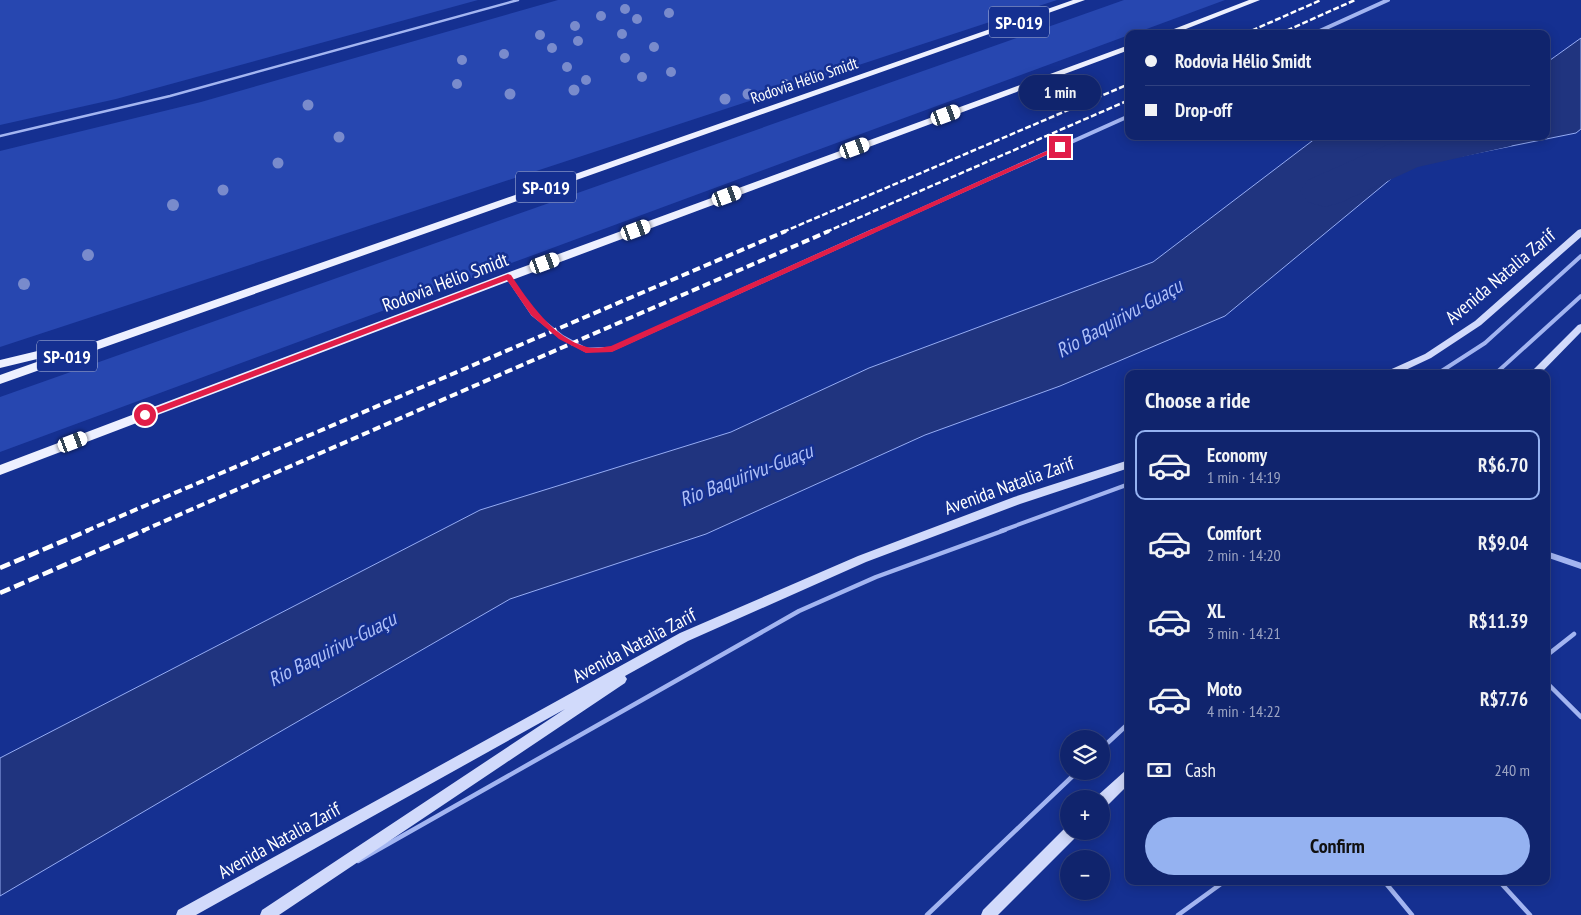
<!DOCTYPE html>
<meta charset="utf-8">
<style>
body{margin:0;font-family:"PT Sans Narrow",sans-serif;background:#1e3075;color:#f1f3f6;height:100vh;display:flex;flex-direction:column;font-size:19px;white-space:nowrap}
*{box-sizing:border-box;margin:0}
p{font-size:16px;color:#9ca4c2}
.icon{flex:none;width:28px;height:28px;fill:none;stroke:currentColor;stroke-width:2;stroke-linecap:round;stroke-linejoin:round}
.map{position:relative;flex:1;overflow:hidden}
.panel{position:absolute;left:1125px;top:370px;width:425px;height:515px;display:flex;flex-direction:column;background:#10246d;border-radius:10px;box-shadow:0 2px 12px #0003,0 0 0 1px #304180}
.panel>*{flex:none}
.banner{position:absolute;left:1125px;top:30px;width:425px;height:110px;border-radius:10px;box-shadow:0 2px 12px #0003,0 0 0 1px #304180;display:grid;align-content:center;height:110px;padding:0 20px;background:#10246d}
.tools{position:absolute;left:1060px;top:730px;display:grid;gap:10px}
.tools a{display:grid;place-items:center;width:50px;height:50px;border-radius:50%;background:#10246d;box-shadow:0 2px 12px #0003,0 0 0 1px #304180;font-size:25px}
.end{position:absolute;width:22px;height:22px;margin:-11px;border:6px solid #e11d48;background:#fff;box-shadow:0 0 0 2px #fff}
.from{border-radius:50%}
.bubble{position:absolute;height:35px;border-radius:18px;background:#10246d;box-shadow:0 2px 12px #0003,0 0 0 1px #304180;font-size:16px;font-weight:600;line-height:35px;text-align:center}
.car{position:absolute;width:15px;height:30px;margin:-15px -8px;border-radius:6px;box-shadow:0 0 4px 1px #0007;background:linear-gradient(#fff 24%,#345 0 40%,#fff 0 76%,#345 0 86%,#fff 0)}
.banner b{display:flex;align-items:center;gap:18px;height:48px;font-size:19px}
.banner b+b{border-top:1px solid #304180}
.banner i{width:12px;height:12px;background:#f1f3f6}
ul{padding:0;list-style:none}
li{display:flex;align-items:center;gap:15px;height:70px;margin:0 10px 8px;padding:0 10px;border:2px solid transparent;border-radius:10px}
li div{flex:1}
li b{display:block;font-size:19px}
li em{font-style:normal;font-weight:600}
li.current{border-color:#95b2f1}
li>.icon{width:45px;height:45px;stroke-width:1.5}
h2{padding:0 20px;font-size:22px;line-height:60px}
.pay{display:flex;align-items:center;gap:12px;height:55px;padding:0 20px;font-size:19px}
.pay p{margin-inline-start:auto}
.cta{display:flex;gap:10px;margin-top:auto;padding:10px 20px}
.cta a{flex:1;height:58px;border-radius:30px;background:#95b2f1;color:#111;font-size:20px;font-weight:600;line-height:58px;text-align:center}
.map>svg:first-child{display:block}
.green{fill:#2747b0}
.water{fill:#20347f;stroke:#95acf4}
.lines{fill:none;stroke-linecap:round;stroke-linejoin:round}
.river{fill:#20347f;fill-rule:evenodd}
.service-far2{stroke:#a3b5f1;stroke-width:2.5}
.service-far1{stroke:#a3b5f1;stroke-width:4}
.service{stroke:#a3b5f1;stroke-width:4.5}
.minor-far2{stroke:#a3b5f1;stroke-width:4}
.minor-far1{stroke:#a3b5f1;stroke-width:4.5}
.minor{stroke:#a3b5f1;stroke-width:6}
.secondary{fill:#d1dafb;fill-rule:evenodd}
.primary{fill:#edf0ff;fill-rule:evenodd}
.rail-far2{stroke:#fff;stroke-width:2.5;stroke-dasharray:6 2.5;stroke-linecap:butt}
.rail-far1{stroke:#fff;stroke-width:4;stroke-dasharray:8 4;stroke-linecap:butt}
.rail{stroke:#fff;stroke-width:4.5;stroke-dasharray:11 4.5;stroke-linecap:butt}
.tree{fill:#798bcc}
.route{fill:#e11d48}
.labels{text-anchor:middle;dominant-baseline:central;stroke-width:5;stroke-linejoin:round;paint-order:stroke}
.far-street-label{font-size:16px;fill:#fff;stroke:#153091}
.shield{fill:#153091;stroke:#b9c1de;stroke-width:1}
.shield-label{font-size:18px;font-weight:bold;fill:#fff}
.street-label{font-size:19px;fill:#fff;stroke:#153091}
.water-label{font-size:20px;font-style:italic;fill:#afc0f8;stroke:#153091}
</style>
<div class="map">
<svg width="1581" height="915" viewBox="0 0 1581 915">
<rect width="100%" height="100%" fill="#153091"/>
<path class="green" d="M0,0H478L116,99L0,125Z
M558,0H1057L0,347V151L201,102Z
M1124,0H1225L1133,34H1129V35L0,452V397Z"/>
<path class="water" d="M1581,38V129L1576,133L1462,156L1446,148L1409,152L1398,159V173L1225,316L1060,386L925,435L706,534L510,599L264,741L0,896V758L480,510L731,432L869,368L1153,262L1316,138L1324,136H1546V63Z"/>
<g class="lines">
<path class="river" d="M1424,136H1518L1511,146L1418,167L1342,202L1325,207L1308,202L1300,191L1308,180L1387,145Z"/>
<path class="service-far2" d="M0,136L170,96L518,0"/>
<path class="service-far1" d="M1437,374L1485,343L1581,256
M1495,374L1581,296
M1001,531L1129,484"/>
<path class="service" d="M1546,656L1574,634
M1546,682L1581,717
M1101,749L1129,723
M358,861L799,611L876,577L1005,530
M1384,881L1412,915
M1499,881L1530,915
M927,915L1078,771
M1178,915L1225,881"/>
<path class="minor-far2" d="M1313,34L1388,0
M871,232L1129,116"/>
<path class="minor-far1" d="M508,277L533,314L562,337L586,350L612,349L873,231"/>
<path class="minor" d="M1546,554L1581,566"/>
<path class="secondary" d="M1581,229V237L1481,325L1431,358L1397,374H1383L1385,372L1425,354L1475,321L1578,230Z
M1581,324V332L1540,374H1529L1578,325Z
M1129,460V468L1020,504L866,562L688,641L625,676L627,679L625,683L279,915H260L262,910L565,709L196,915H176L178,910L680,633L858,556L1014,497Z
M1129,769V784L1106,807L1101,808V799H1096V797L1125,771Z
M1067,826H1069V831H1078L1077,836L998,915H981L983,910Z"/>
<path class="primary" d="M1073,0H1085L0,384V375L62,353L0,368V360L75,342L79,343L80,347Z
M1249,0H1260L1173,34H1161Z
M1129,45V50L512,280L0,475V465L504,274Z"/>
<path class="rail-far2" d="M1244,34L1321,0
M1279,34L1355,0
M783,232L1129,84
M826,232L1129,100"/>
<path class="rail-far1" d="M86,531L786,231
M142,531L829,231"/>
<path class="rail" d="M0,568L89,530
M0,593L145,530"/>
</g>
<g class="tree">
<circle cx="625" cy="9" r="5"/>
<circle cx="669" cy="13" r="5"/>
<circle cx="601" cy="16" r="5"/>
<circle cx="637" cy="19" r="5"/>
<circle cx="575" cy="26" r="5"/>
<circle cx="622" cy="34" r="5"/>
<circle cx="540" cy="35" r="5"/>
<circle cx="578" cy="41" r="5"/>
<circle cx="654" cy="47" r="5"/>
<circle cx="552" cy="48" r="5"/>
<circle cx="504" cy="54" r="5"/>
<circle cx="625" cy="58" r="5"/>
<circle cx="462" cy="60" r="5"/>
<circle cx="567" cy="67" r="5"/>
<circle cx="671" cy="72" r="5"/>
<circle cx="642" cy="77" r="5"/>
<circle cx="586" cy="80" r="5"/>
<circle cx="457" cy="84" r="5"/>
<circle cx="785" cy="84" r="5"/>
<circle cx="574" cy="90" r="5.5"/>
<circle cx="510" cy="94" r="5.5"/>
<circle cx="748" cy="94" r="5.5"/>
<circle cx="725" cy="99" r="5.5"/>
<circle cx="308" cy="105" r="5.5"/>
<circle cx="339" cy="137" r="5.5"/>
<circle cx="278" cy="163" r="5.5"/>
<circle cx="223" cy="190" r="5.5"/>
<circle cx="173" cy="205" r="6"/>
<circle cx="88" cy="255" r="6"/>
<circle cx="24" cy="284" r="6"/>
</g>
<path class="route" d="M1060,145L1062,148L612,352L586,353L559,339L531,315L507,280L148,417L145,418L141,415L142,413L508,274L511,275C529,302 553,338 587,347C594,349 604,347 611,346Z"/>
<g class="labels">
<g class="far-street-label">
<text transform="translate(804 80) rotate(-19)">Rodovia Hélio Smidt</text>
</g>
<g class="shield">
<rect x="989" y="6.5" width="60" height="31" rx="4"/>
<rect x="516" y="171.5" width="60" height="31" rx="4"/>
<rect x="37" y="340.5" width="60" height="31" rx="4"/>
</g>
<g class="shield-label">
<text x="1019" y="22">SP-019</text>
<text x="546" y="187">SP-019</text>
<text x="67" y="356">SP-019</text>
</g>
<g class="street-label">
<text transform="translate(1500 276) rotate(-40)">Avenida Natalia Zarif</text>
<text transform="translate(445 282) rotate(-21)">Rodovia Hélio Smidt</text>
<text transform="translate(1009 485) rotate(-20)">Avenida Natalia Zarif</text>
<text transform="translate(634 645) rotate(-28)">Avenida Natalia Zarif</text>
<text transform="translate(279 840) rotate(-29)">Avenida Natalia Zarif</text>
</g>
<g class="water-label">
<text transform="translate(1119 318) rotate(-29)">Rio Baquirivu-Guaçu</text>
<text transform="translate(746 475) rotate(-21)">Rio Baquirivu-Guaçu</text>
<text transform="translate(332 649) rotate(-27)">Rio Baquirivu-Guaçu</text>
</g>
</g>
</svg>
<div class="tools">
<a><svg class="icon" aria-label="layers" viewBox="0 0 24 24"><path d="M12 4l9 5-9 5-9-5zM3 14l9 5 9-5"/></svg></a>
<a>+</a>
<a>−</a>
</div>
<i class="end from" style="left:145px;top:415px"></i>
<i class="end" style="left:1060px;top:147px"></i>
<div class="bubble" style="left:1019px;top:75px;width:82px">1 min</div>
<i class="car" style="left:946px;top:115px;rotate:70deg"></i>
<i class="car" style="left:855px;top:148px;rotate:70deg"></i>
<i class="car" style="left:727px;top:196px;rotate:70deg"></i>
<i class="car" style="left:636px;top:230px;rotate:70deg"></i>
<i class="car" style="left:545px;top:263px;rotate:70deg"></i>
<i class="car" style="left:73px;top:442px;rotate:69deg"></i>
<div class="banner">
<b><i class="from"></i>Rodovia Hélio Smidt</b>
<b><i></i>Drop-off</b>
</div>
<section class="panel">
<h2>Choose a ride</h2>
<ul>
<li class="current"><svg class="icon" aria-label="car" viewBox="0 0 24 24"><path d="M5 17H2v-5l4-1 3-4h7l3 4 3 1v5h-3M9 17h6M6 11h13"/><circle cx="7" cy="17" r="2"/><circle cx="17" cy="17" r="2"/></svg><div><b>Economy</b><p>1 min · 14:19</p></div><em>R$6.70</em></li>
<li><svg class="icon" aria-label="car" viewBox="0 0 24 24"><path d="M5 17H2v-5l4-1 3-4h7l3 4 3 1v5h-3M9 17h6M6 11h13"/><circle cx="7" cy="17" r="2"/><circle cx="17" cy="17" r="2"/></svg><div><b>Comfort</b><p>2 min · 14:20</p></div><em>R$9.04</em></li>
<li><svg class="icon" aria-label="car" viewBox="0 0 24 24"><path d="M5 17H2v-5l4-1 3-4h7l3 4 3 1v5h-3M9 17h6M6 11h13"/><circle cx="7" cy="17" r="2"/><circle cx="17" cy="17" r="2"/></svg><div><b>XL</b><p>3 min · 14:21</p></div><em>R$11.39</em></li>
<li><svg class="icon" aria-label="car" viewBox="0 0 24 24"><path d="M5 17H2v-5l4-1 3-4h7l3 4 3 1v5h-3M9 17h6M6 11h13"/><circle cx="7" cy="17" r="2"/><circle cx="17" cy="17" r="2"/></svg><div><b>Moto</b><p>4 min · 14:22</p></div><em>R$7.76</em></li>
</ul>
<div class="pay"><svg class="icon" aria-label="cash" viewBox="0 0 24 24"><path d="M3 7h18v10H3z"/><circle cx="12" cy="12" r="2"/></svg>Cash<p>240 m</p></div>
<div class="cta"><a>Confirm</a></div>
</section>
</div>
